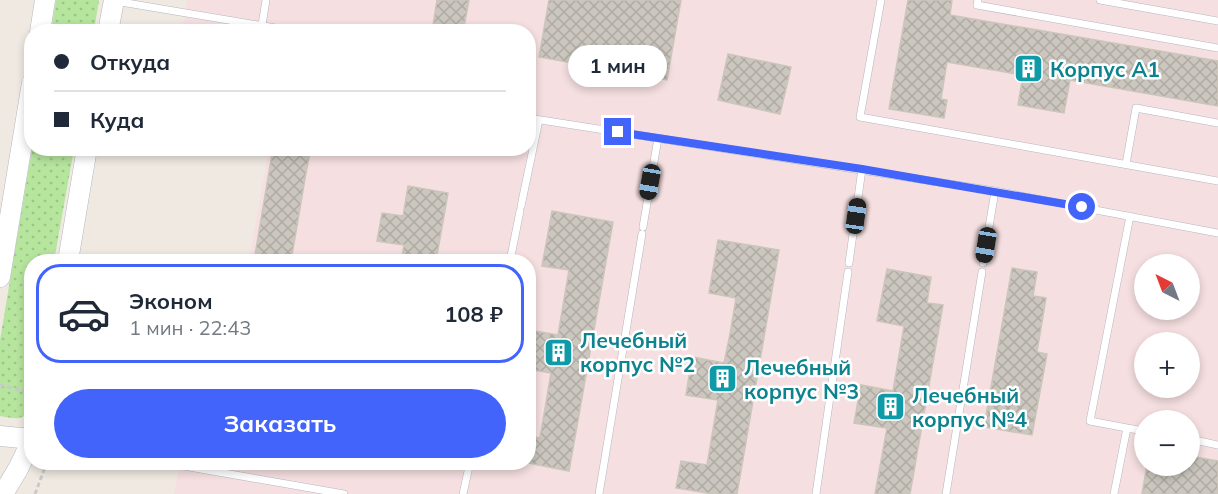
<!DOCTYPE html>
<html lang="ru">
<meta charset="utf-8">
<style>
body{margin:0;font-family:Mulish,sans-serif;background:#f6f6f7;color:#1f2937;height:100vh;display:flex;flex-direction:column;font-size:22px;white-space:nowrap}
*{box-sizing:border-box;margin:0}
p{font-size:20px;color:#747a83}
.icon{flex:none;width:33px;height:33px;fill:none;stroke:currentColor;stroke-width:2;stroke-linecap:round;stroke-linejoin:round}
.map{position:relative;flex:1;overflow:hidden}
.side{position:absolute;left:24px;top:254px;width:512px;height:216px;display:flex;flex-direction:column;background:#fff;border-radius:24px;box-shadow:0 3px 9px #0003}
.side>*{flex:none}
.top-card{position:absolute;left:24px;top:24px;width:512px;height:132px;border-radius:24px;box-shadow:0 3px 9px #0003;display:grid;align-content:center;height:132px;padding:0 30px;background:#fff}
.needle{width:39px;rotate:318deg}
.fabs{position:absolute;left:1134px;top:254px;display:grid;gap:12px}
.fabs a{display:grid;place-items:center;width:66px;height:66px;border-radius:50%;background:#fff;box-shadow:0 3px 9px #0003;font-size:30px}
.end{position:absolute;width:27px;height:27px;margin:-14px;border:8px solid #4264fb;background:#fff;box-shadow:0 0 0 3px #fff}
.from{border-radius:50%}
.bubble{position:absolute;height:42px;border-radius:21px;background:#fff;box-shadow:0 3px 9px #0003;font-size:20px;font-weight:700;line-height:42px;text-align:center}
.car{position:absolute;width:18px;height:36px;margin:-18px -9px;border-radius:8px;box-shadow:0 0 4px 2px #0007;background:linear-gradient(#222 24%,#8ab4d8 0 40%,#222 0 76%,#8ab4d8 0 86%,#222 0)}
.top-card b{display:flex;align-items:center;gap:21px;height:57px;font-size:22px}
.top-card b+b{border-top:2px solid #e0e1e3}
.top-card i{width:15px;height:15px;background:#1f2937}
ul{padding:10px 0 0;list-style:none}
li{display:flex;align-items:center;gap:18px;height:99px;margin:0 12px 9px;padding:0 18px;border:3px solid transparent;border-radius:24px}
li div{flex:1}
li b{display:block;font-size:22px}
li em{font-style:normal;font-weight:700}
li.current{border-color:#4264fb}
li>.icon{width:54px;height:54px;stroke-width:1.5}
.primary-button{display:flex;gap:12px;margin-top:auto;padding:12px 30px}
.primary-button a{flex:1;height:69px;border-radius:36px;background:#4264fb;color:#fff;font-size:24px;font-weight:700;line-height:69px;text-align:center}
.map>svg:first-child{display:block}
.medical{fill:#f5dfe0;fill-rule:evenodd}
.grass{fill:url(#grass-dots)}
.building{fill:url(#building-cross-hatch);stroke:#cbc5ba;stroke-width:1.5}
.lines{fill:none;stroke-linecap:round;stroke-linejoin:round}
.lane-casing{stroke:#b4b7c1;stroke-width:8}
.secondary-casing{stroke:#b4b7c1;stroke-width:21}
.path{stroke:#c9c9c9;stroke-width:3;stroke-dasharray:4.5 3;stroke-linecap:butt}
.lane{stroke:#fff;stroke-width:7}
.secondary{stroke:#fff;stroke-width:20}
.route{stroke:#4264fb;stroke-width:8}
.labels{text-anchor:middle;dominant-baseline:central;stroke-width:5;stroke-linejoin:round;paint-order:stroke}
.culture-label{font-size:21px;font-weight:bold;fill:#0d838f;stroke:#fff;text-anchor:start}
</style>
<div class="map">
<svg width="1218" height="494" viewBox="0 0 1218 494">
<defs>
<pattern id="grass-dots" width="8" height="8" patternUnits="userSpaceOnUse" patternTransform="scale(1.5)"><rect width="8" height="8" fill="#b6e59e"/><path d="M2 2h.1M6 6h.1" fill="none" stroke="#9dc588" stroke-width="1.8" stroke-linecap="round"/></pattern>
<pattern id="building-cross-hatch" width="8" height="8" patternUnits="userSpaceOnUse" patternTransform="scale(1.5)"><rect width="8" height="8" fill="#cbc7bf"/><path d="M0 0l8 8M0 8l8-8" fill="none" stroke="#afaba4"/></pattern>
</defs>
<rect width="100%" height="100%" fill="#efe9e1"/>
<path class="medical" d="M187,0H1218V494H174L180,462H528V261H249L269,149L528,148V32L182,31ZM1144,264H1190V309H1144ZM1144,342H1190V387H1144ZM1144,420H1190V465H1144Z"/>
<path class="grass" d="M56,0H99L94,31H51Z
M32,149H74L54,261H32L31,394C27,419 25,421 0,416V340Z"/>
<path class="building" d="M437,0H469L463,32H432Z
M549,0H681L667,80L539,57Z
M908,0H952L950,15L1218,61V106L1070,80L1064,113L1018,105L1023,75L947,62L941,99L947,100L944,118L889,109Z
M728,54L791,67L780,114L718,100Z
M273,148L310,153L306,173L291,261H254Z
M408,186L448,193L436,261H401L404,245L377,241L382,213L403,216Z
M552,211L613,222L569,471L528,463V436L540,438L551,373L528,369V330L558,335L569,270L542,266Z
M718,240L779,250L737,494H713L676,488L681,461L707,465L718,400L686,395L692,357L724,363L730,334L736,298L709,293Z
M1012,268L1037,272L1033,296L1046,298L1037,352L1047,354L1032,435L984,427Z
M887,269L931,277L927,303L943,305L910,494H875L887,428L854,423L861,385L893,391L904,326L877,321Z
M1190,456L1218,461V494H1142L1147,465H1190Z"/>
<g class="lines">
<defs>
<path id="lane" d="M881,0L860,117L1218,181
M978,0L977,5L1218,48
M1100,0L1218,21
M115,1L299,32
M262,25L266,0
M528,118L995,191L1218,233
M1126,164L1136,108L1218,123
M521,206L539,120
M643,227L658,138
M510,261L520,211
M849,263L862,169
M983,263L995,191
M1127,428L1144,431
M1190,439L1218,445
M161,462L344,494
M463,494L470,462
M599,494L642,234
M816,494L848,272
M946,494L982,272
M1114,494L1127,428L1090,421L1130,216"/>
<path id="secondary" d="M40,32L45,0
M108,32L114,0
M68,261L87,148
M0,277L32,83
M0,436L32,439
M3,494L18,469L32,440"/>
</defs>
<use href="#lane" class="lane-casing"/>
<use href="#secondary" class="secondary-casing"/>
<path class="path" d="M0,385L32,393
M35,494L47,462"/>
<use href="#lane" class="lane"/>
<use href="#secondary" class="secondary"/>
</g>
<g class="lines">
<path class="route" d="M618,132L862,169L1082,207"/>
</g>
<defs>
<symbol id="building-square" viewBox="-11 -11 22 22"><rect x="-9" y="-9" width="18" height="18" rx="4" fill="#0f9aa8" stroke="#fff"/><path d="M-4-6H4V6H1V3H-1V6H-4ZM-2.5-4.3h1.7v1.8h-1.7ZM.8-4.3h1.7v1.8H.8ZM-2.5-1h1.7V.8h-1.7ZM.8-1h1.7V.8H.8Z" fill="#fff"/></symbol>
</defs>
<g fill-rule="evenodd">
<use href="#building-square" x="1012" y="52" width="33" height="33"/>
<use href="#building-square" x="542" y="336" width="33" height="33"/>
<use href="#building-square" x="706" y="362" width="33" height="33"/>
<use href="#building-square" x="874" y="390" width="33" height="33"/>
</g>
<g class="labels">
<g class="culture-label">
<text x="1050" y="69">Корпус А1</text>
<text x="580" y="340">Лечебный<tspan x="580" dy="24">корпус №2</tspan></text>
<text x="744" y="367">Лечебный<tspan x="744" dy="24">корпус №3</tspan></text>
<text x="912" y="395">Лечебный<tspan x="912" dy="24">корпус №4</tspan></text>
</g>
</g>
</svg>
<div class="fabs">
<a><svg class="needle" viewBox="-14 -14 28 28"><path d="M0-13l5 13h-10z" fill="#e53935"/><path d="M0 13l5-13h-10z" fill="#747a83"/></svg></a>
<a>+</a>
<a>−</a>
</div>
<i class="end from" style="left:1082px;top:207px"></i>
<i class="end" style="left:618px;top:132px"></i>
<div class="bubble" style="left:568px;top:45px;width:99px">1 мин</div>
<i class="car" style="left:650px;top:182px;rotate:190deg"></i>
<i class="car" style="left:856px;top:216px;rotate:8deg"></i>
<i class="car" style="left:986px;top:245px;rotate:189deg"></i>
<div class="top-card">
<b><i class="from"></i>Откуда</b>
<b><i></i>Куда</b>
</div>
<section class="side">
<ul>
<li class="current"><svg class="icon" aria-label="car" viewBox="0 0 24 24"><path d="M5 17H2v-5l4-1 3-4h7l3 4 3 1v5h-3M9 17h6M6 11h13"/><circle cx="7" cy="17" r="2"/><circle cx="17" cy="17" r="2"/></svg><div><b>Эконом</b><p>1 мин · 22:43</p></div><em>108 ₽</em></li>
</ul>
<div class="primary-button"><a>Заказать</a></div>
</section>
</div>
